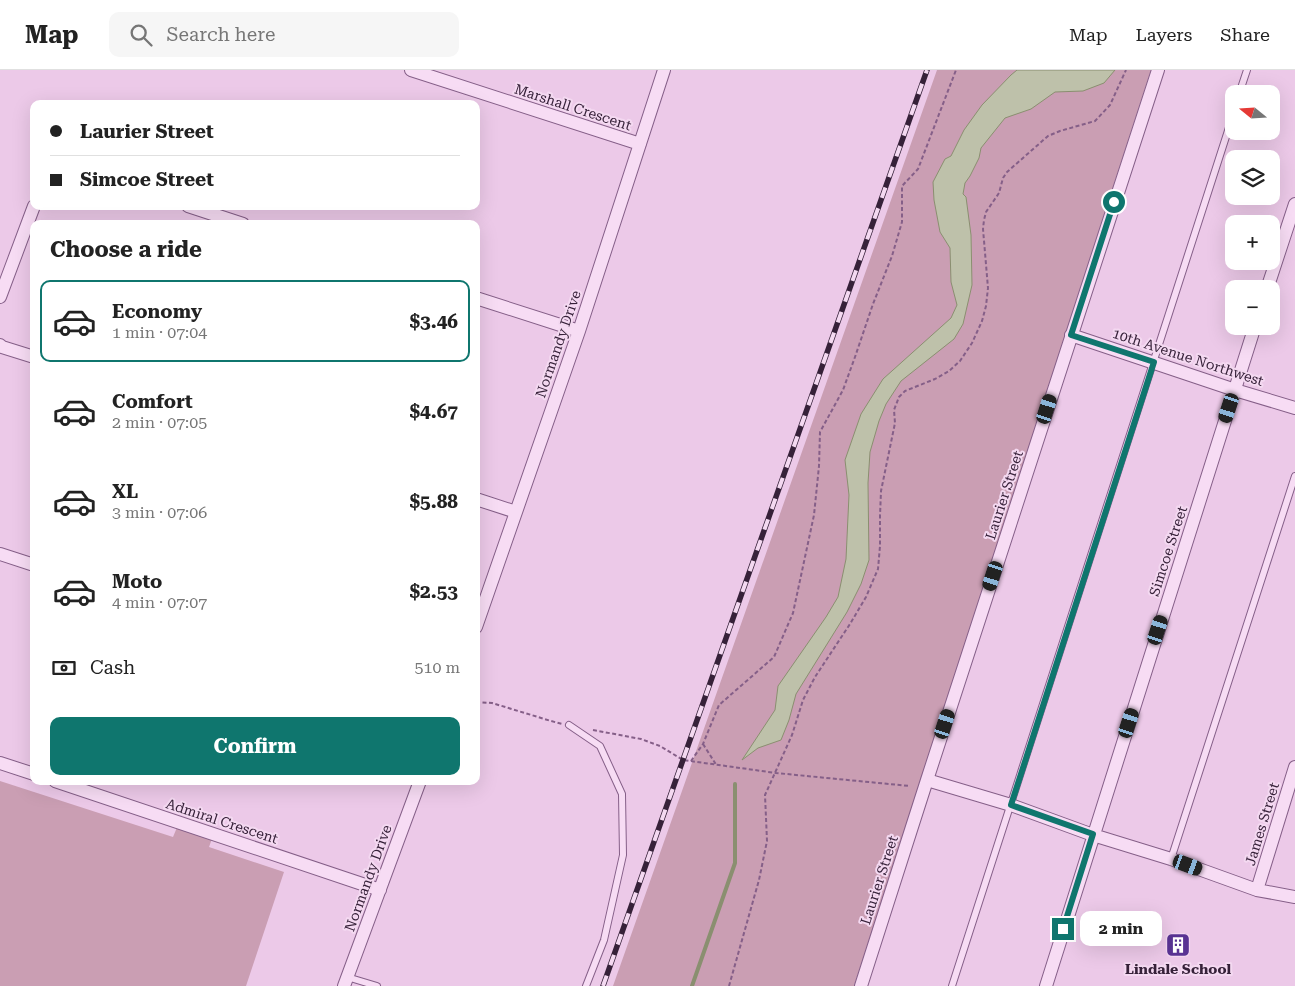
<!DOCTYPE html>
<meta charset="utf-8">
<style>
body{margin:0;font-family:"Roboto Serif",serif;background:#f6f6f6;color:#222;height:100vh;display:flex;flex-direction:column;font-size:19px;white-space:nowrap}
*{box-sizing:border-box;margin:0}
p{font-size:16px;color:#767676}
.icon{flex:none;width:28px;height:28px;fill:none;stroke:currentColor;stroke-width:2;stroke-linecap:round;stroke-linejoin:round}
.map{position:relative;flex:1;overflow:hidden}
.details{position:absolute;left:30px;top:150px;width:450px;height:565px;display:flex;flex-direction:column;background:#fff;border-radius:10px;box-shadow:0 5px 20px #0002}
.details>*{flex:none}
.top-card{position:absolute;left:30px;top:30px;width:450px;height:110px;border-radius:10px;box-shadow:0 5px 20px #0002;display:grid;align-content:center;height:110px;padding:0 20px;background:#fff}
.needle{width:32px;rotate:288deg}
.tools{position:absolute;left:1225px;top:15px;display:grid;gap:10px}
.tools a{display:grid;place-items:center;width:55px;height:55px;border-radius:10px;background:#fff;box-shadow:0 5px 20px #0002;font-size:25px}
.end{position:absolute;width:22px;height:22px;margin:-11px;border:6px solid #0f766e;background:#fff;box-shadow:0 0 0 2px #fff}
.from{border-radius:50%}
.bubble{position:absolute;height:35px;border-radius:10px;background:#fff;box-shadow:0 5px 20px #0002;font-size:16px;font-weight:700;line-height:35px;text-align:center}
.car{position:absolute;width:15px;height:30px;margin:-15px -8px;border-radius:6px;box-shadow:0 0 4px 1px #0007;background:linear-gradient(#222 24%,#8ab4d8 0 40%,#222 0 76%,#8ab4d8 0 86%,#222 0)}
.top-card b{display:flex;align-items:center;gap:18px;height:48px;font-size:19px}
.top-card b+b{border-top:1px solid #e0e0e0}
.top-card i{width:12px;height:12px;background:#222}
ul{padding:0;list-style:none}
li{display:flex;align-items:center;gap:15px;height:82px;margin:0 10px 8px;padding:0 10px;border:2px solid transparent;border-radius:10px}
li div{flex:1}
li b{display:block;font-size:19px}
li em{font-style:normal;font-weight:700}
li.active{border-color:#0f766e}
li>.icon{width:45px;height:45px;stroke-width:1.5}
h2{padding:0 20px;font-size:22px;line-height:60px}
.pay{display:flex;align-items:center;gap:12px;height:55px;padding:0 20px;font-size:19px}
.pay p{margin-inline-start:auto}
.primary-button{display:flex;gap:10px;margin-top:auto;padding:10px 20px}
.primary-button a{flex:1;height:58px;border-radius:10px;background:#0f766e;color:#fff;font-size:20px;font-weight:700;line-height:58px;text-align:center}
header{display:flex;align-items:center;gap:30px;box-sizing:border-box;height:70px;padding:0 25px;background:#fff;border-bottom:1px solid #e0e0e0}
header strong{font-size:24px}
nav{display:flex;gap:28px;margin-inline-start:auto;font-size:18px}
.search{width:350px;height:45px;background:#f6f6f6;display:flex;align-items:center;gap:12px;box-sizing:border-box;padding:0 18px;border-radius:10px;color:#767676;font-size:19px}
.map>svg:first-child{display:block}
.green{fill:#ca9eb3}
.water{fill:#bec1aa;stroke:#8a8f70}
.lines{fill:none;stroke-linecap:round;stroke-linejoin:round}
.stream{stroke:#8a8f70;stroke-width:4}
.service-casing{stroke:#855f88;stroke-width:8}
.minor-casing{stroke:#855f88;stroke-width:14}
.path{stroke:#855f88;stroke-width:2;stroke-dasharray:4 2.5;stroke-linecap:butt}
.service{stroke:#f7dcf4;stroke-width:6}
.minor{stroke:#f7dcf4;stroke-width:12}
.rail-casing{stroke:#362139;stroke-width:5.5}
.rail{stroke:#f4d9f1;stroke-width:4;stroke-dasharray:11;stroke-linecap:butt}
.route{stroke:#0f766e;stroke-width:6}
.labels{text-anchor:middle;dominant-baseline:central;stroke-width:4;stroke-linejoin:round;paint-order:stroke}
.street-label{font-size:14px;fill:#362139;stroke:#f4d9f1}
.poi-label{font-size:14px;font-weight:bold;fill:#362139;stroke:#f4d9f1}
</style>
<header>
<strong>Map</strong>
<div class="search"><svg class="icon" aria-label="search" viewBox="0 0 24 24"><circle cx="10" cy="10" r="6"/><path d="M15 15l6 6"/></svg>Search here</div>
<nav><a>Map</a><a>Layers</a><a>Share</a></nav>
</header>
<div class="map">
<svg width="1295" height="916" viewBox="0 0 1295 916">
<rect width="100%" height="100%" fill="#ecc9e8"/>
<path class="green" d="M937,0H1151L854,916H613Z
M0,711L173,767L178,755L213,766L209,777L284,802L246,916H0Z"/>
<path class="water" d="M1017,0H1115L1104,13L1083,21L1055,22L1031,39L1005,48L981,78L979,88L970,106L965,113L963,124L966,127L971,165L972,215L963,254L954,269L901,311L886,334L879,351L870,382L868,413L869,490L861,514L847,542L796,624L789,650L781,670L758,678L742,690L775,640L778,616L826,547L838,527L846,489L849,425L845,390L861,344L883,309L951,248L957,235L951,212L950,178L940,162L934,130L933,112L945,89L951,86L964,60L982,35L1011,5Z"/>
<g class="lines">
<path class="stream" d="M692,916L735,793V714"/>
<defs>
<path id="service" d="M1239,24L1247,0
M569,655L600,676L622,724L623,785L604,870L586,916
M1171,789L1295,406
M347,907L377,916
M952,916L1234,42"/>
<path id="minor" d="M411,0L640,74
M188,136L243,154
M1267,219L1295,134
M0,227L34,136
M476,228L579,261
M1071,265L1235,320L1295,338
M0,275L2,277L34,287
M476,429L516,442
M0,484L34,495
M476,557L579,261L664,0
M0,693L34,704
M927,710L1011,735L1093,765L1171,789L1257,820L1295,827
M55,711L380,820
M1257,820L1295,697
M344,916L420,711
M861,916L927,710L1158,0
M1046,916L1255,256"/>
</defs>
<use href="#service" class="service-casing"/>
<use href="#minor" class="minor-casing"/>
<path class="path" d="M476,632L492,633L551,651L562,654
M593,660L641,669L660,676L683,690L776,703L910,716
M703,674L717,696
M691,691L703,674L719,635L774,587L793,543L814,445L819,396L820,362L843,320L855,287L873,234L892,186L902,152V116L918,99L956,0
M729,916L759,810L767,771L765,725L792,665L803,630L815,607L850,554L866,527L878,499L880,476V446L881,421L895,353L894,340L899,327L905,321L935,309L949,301L960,291L972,273L982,251L986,236L988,218L983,159L984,150L986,142L999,123L1003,108L1007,102L1048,66L1060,61L1095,51L1110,35L1126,0"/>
<use href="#service" class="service"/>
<use href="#minor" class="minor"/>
<defs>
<path id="rail" d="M603,916L927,0"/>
</defs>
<use href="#rail" class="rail-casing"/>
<use href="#rail" class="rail"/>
</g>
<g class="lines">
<path class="route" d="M1063,859L1093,764L1011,735L1154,292L1071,265L1114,132"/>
</g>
<defs>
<symbol id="building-square" viewBox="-11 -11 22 22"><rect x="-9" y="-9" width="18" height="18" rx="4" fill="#593393" stroke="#f4d9f1"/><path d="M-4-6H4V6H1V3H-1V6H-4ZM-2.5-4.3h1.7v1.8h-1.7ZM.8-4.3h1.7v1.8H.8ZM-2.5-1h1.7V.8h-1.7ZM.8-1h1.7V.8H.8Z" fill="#fff"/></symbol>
</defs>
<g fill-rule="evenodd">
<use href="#building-square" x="1164" y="861" width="28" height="28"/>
</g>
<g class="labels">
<g class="street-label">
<text transform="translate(573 37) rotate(18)">Marshall Crescent</text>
<text transform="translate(558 274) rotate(-71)">Normandy Drive</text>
<text transform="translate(1188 287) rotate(18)">10th Avenue Northwest</text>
<text transform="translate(1004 425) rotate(-72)">Laurier Street</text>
<text transform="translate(1168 481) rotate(-72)">Simcoe Street</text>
<text transform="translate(222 751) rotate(18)">Admiral Crescent</text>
<text transform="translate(1262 754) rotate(-73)">James Street</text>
<text transform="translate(368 808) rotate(-70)">Normandy Drive</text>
<text transform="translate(879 810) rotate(-72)">Laurier Street</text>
</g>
<g class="poi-label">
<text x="1178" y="899">Lindale School</text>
</g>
</g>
</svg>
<div class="tools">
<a><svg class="needle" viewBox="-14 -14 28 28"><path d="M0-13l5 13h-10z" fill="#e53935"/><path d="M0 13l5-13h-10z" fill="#767676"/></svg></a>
<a><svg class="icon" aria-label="layers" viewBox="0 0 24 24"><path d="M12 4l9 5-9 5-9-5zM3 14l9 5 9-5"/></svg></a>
<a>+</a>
<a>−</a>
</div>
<i class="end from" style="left:1114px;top:132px"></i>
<i class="end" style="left:1063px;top:859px"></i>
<div class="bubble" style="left:1080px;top:841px;width:82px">2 min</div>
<i class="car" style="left:1229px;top:338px;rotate:198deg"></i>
<i class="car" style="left:1047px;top:339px;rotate:18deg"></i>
<i class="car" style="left:993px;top:506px;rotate:198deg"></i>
<i class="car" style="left:1158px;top:560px;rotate:18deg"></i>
<i class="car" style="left:1129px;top:653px;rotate:18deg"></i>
<i class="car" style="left:945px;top:654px;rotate:18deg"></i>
<i class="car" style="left:1188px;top:795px;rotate:110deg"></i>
<div class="top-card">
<b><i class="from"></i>Laurier Street</b>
<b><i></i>Simcoe Street</b>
</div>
<section class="details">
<h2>Choose a ride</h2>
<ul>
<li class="active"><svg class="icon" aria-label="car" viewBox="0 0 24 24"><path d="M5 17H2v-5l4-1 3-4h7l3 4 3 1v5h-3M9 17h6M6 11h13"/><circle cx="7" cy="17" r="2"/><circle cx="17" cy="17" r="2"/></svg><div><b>Economy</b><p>1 min · 07:04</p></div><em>$3.46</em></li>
<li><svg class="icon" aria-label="car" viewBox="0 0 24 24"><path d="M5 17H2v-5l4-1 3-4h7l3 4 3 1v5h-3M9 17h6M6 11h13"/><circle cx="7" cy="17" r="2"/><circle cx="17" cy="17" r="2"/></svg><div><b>Comfort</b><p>2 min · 07:05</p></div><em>$4.67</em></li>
<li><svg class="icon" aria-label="car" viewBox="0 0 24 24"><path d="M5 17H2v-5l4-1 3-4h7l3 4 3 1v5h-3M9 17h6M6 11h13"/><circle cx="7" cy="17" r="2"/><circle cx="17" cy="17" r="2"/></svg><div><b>XL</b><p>3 min · 07:06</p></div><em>$5.88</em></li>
<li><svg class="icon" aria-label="car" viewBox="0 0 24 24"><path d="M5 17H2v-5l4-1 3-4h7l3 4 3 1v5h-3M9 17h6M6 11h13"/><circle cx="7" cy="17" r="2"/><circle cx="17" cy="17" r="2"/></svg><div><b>Moto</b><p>4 min · 07:07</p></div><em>$2.53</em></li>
</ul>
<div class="pay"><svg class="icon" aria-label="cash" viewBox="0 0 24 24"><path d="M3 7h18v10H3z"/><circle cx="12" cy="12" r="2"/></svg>Cash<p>510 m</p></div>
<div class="primary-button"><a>Confirm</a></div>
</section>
</div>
